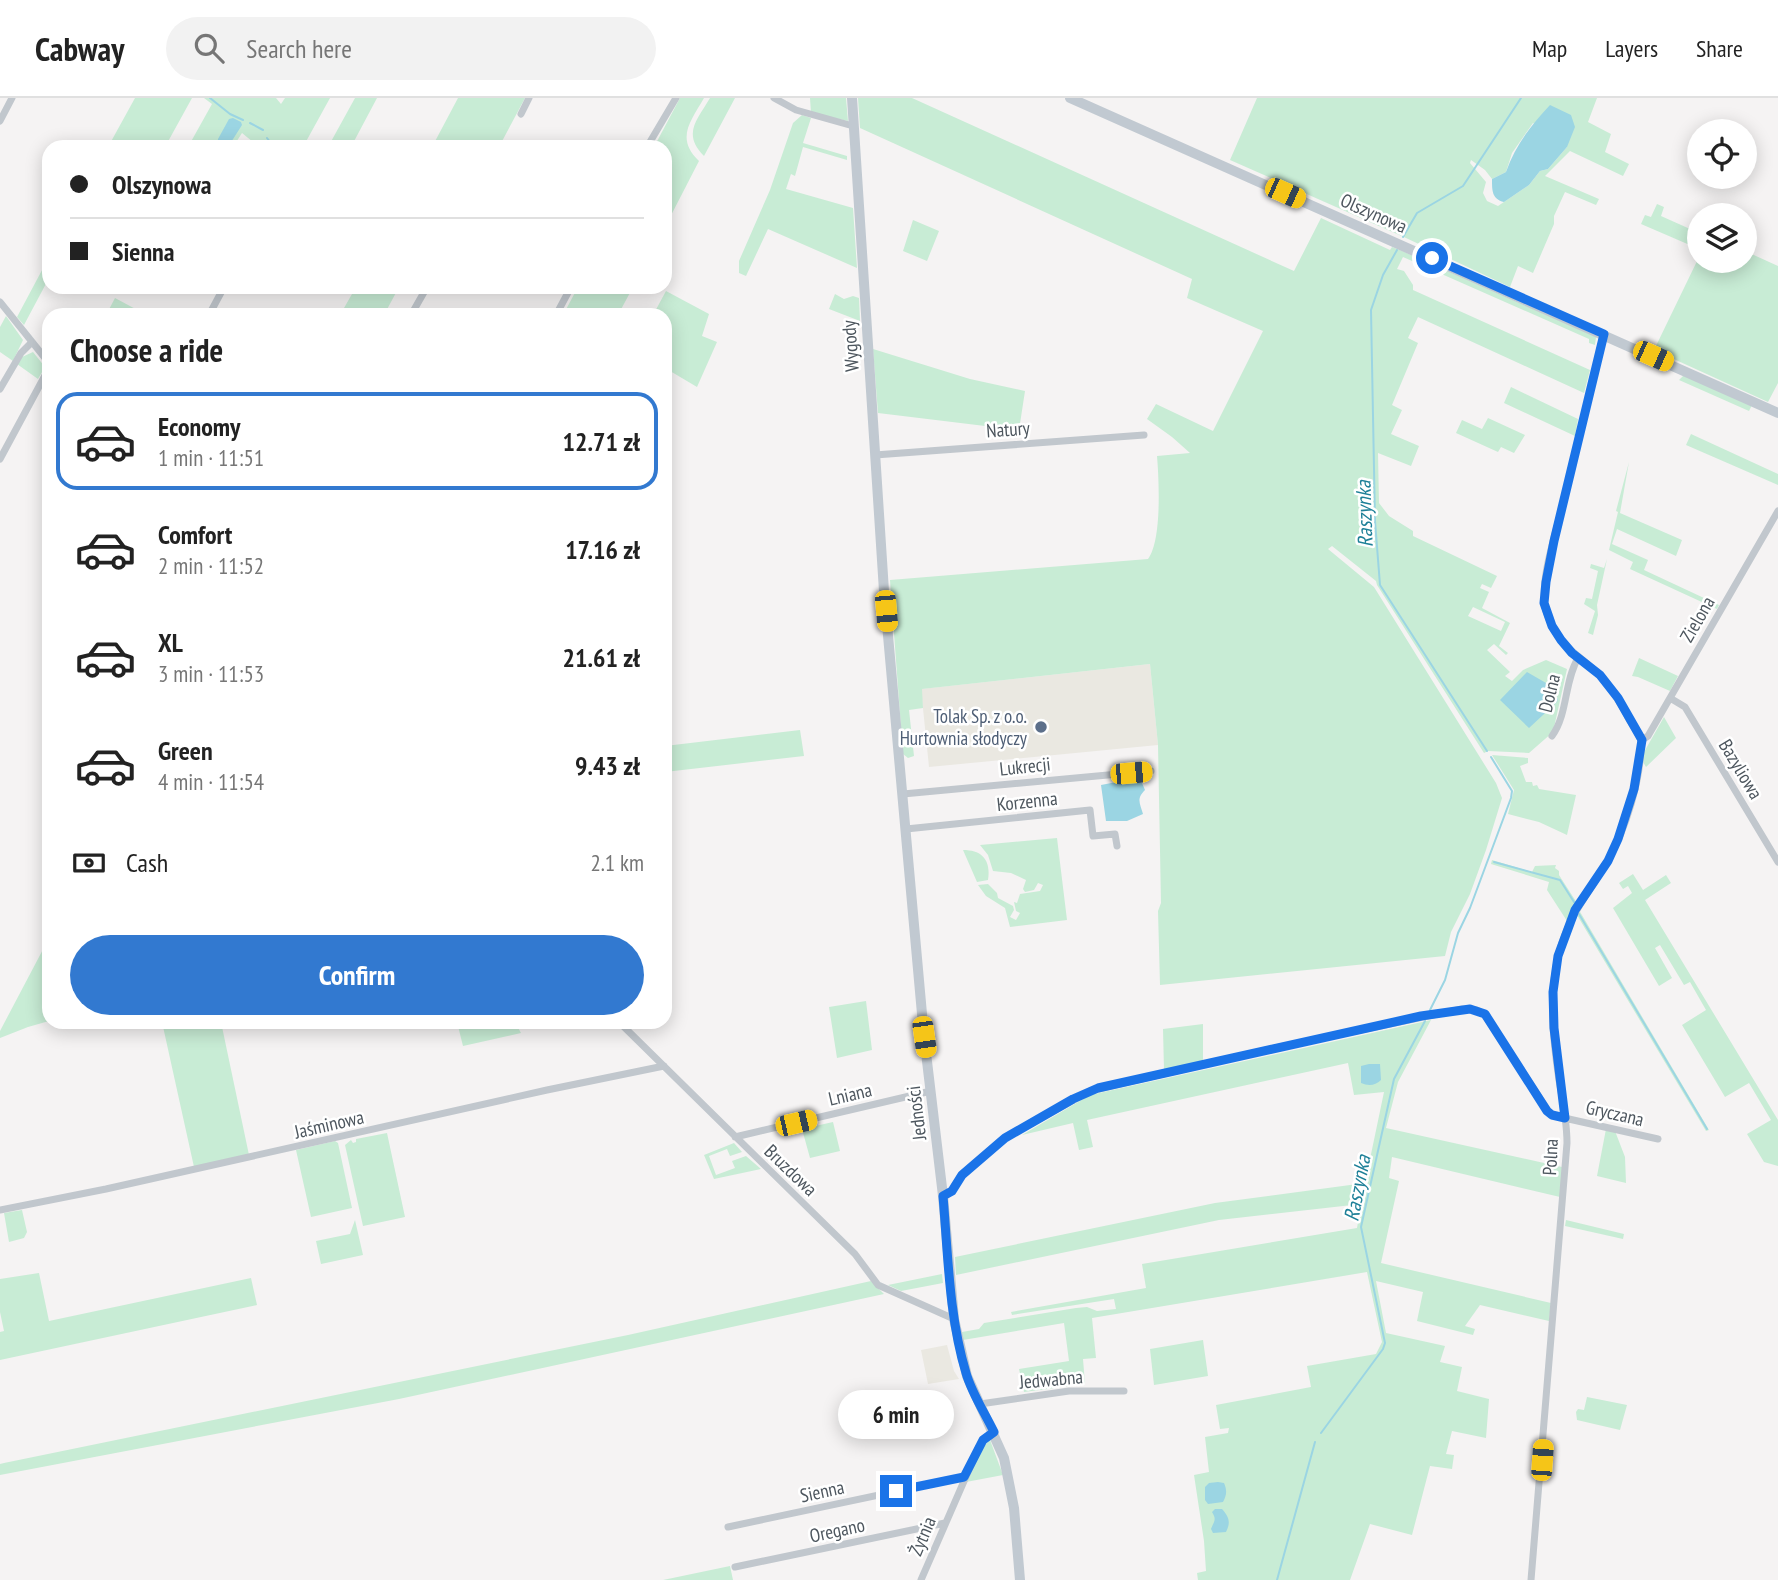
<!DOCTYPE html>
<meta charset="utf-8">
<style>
body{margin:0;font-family:"PT Sans Narrow",sans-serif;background:#f2f2f2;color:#222;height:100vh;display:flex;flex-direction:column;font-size:26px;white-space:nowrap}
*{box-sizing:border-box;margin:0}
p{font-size:23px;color:#767676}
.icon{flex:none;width:38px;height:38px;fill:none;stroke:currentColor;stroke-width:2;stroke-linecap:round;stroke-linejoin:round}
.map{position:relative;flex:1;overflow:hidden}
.panel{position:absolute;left:42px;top:210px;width:630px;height:721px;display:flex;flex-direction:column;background:#fff;border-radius:21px;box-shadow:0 4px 18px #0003}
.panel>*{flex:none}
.top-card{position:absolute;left:42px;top:42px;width:630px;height:154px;border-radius:21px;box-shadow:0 4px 18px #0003;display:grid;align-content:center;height:154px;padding:0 28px;background:#fff}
.tools{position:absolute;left:1687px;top:21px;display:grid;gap:14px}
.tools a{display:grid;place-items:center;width:70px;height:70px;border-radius:50%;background:#fff;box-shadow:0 4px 18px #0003;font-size:35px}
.end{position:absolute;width:32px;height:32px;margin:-16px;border:9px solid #1a73e8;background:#fff;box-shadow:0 0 0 4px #fff}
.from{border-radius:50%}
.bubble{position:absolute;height:49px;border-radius:24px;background:#fff;box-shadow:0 4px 18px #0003;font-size:23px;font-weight:700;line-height:49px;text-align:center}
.car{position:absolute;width:21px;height:42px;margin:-21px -10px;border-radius:9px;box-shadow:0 0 5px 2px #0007;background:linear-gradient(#f5c518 24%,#345 0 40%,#f5c518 0 76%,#345 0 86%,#f5c518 0)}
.top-card b{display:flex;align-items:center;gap:24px;height:66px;font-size:26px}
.top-card b+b{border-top:2px solid #e0e0e0}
.top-card i{width:18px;height:18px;background:#222}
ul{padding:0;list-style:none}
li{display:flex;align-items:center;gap:21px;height:98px;margin:0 14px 10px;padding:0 14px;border:4px solid transparent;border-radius:21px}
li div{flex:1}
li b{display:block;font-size:26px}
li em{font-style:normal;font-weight:700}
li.active{border-color:#3279d0}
li>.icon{width:63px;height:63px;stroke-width:1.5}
h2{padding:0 28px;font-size:32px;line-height:84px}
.pay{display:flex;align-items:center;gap:18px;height:77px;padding:0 28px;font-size:26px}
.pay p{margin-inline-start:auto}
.cta{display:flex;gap:14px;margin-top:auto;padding:14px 28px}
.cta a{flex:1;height:80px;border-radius:42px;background:#3279d0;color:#fff;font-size:28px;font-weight:700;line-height:80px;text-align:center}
header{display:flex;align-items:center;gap:42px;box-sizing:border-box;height:98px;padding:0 35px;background:#fff;border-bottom:2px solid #e0e0e0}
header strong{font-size:33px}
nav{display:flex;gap:38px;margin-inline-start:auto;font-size:24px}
.search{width:490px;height:63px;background:#f2f2f2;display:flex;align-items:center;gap:18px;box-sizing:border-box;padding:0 24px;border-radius:38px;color:#767676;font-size:26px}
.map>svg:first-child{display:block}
.commercial{fill:#eae8e1}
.green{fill:#c8ecd5;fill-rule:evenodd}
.water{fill:#9bd5e3}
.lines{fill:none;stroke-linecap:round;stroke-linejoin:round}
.stream{stroke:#9bd5e3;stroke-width:2}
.street{stroke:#c1c7cd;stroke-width:7}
.secondary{stroke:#c1c9d1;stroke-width:10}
.route{stroke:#1a73e8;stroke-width:9}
.service-dot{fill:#5c6f8a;stroke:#fff;stroke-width:2.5}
.labels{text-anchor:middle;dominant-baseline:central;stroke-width:5;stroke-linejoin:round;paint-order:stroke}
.street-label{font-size:19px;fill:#4d565e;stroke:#fff}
.service-label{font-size:19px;fill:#4e5e75;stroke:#fff;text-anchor:end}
.water-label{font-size:21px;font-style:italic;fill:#1e8098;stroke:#fff}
</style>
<header>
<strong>Cabway</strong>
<div class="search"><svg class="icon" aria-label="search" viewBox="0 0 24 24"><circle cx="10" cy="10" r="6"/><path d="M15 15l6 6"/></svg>Search here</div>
<nav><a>Map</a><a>Layers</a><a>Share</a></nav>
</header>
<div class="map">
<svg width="1778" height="1482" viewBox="0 0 1778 1482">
<rect width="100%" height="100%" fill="#f5f3f3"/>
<path class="commercial" d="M1150,566L1158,647L929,669L921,591Z
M947,1247L954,1273L959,1281L928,1286L921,1252Z"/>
<path class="green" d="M135,0H192L165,49H108Z
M204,0H276L281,6L285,0H330L303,49H259L242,35L233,49H188L212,6Z
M355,0H377L351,49H328Z
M458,0H525L499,49H432Z
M680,0H704C691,23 675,40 699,63L665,129V49H654Z
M710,0H735L704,58C682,36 697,22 710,0Z
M810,0H846L848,23L811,15Z
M858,0H912L1294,173L1321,120L1390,152L1392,149L1400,152L1596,239L1595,247L1589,245V241L1403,159L1397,171L1404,173L1413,187V192L1590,272L1584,295L1418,219L1408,240L1418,245L1392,307L1402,312L1391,336L1419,348L1411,368L1378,355L1379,405L1389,418L1413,433V438L1497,478L1491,490L1482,486L1480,490L1489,494L1482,510L1510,525L1499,548L1508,555L1506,557L1494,546L1487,552L1510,574L1505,578L1512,583L1523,572L1546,562L1567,571L1553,634L1529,655L1488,653L1484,655L1377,487L1376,483L1332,448L1328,451L1374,489L1496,685L1502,700L1486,752L1470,796L1451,834L1445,858L1160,887L1158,813L1161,805L1158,647L1150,566L922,591L923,610L909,612L914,658L908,660L903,656L890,482L1148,461C1162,443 1159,382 1157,358L1190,355L1172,339L1147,321L1156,306L1213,333L1263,233L1187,200L1192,181L860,30ZM1473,509L1505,524L1501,533L1468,518Z
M1257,0H1597L1588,24L1611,36L1605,54L1629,66L1623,78L1570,53L1545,78L1599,101L1596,107L1565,94L1554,118V126L1533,175L1518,168L1510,189L1406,140L1230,62ZM1533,25L1567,49L1548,71L1540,73L1529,87L1498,108L1487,103L1483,95L1486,84L1470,65L1471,62L1485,72L1492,81L1506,74L1512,55Z
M802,17L811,20L803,45L847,58V62L803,49L795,78L791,76L786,91L853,110L857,170L768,131L746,178L739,175V163L770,92L793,25Z
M1657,106L1664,109L1661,118L1699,135V151L1641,126L1645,117L1651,119Z
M913,122L939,133L927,163L903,153Z
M1745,153L1778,168V285L1768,304L1654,252L1699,159V163H1745Z
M49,159V180L24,227L17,219Z
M356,189H399L384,217H340Z
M578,189H633L618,217H563Z
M666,193L709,216L702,238L717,244L697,289L665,270V217H653Z
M835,196L844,201L853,198L859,200L860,223L829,211Z
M115,200L143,215L142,217H106Z
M6,218L23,242L13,263L0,254V229Z
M873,251L970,281L1025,293L1019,332L878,315Z
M33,254L45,269L38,281L17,266L22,259Z
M1684,277L1752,307L1749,313L1679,282Z
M1511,289L1578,321L1575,338L1504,305Z
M1488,320L1525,337L1514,355L1501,349L1498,354L1456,335L1462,322L1482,331Z
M1691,336L1778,376V387L1686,347Z
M1629,364L1620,415L1682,442L1676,458L1617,431L1612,446L1648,462L1644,472L1719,507L1717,511L1630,471L1633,464L1609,452L1618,414L1616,413Z
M1607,461L1597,507L1598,517L1593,537L1588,535L1595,513L1584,506L1586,500L1592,501L1598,473L1590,470L1591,466L1604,470Z
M1639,560L1678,578L1670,593L1638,579L1632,578Z
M1664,619L1676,640L1646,669L1643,664L1644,654Z
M800,632L804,658L665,674V648Z
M1492,657L1528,660V665L1520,668L1526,684H1532L1533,688L1537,687L1539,691L1576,697L1567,737L1539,724L1508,716L1514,692Z
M1057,740L1067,822L1010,829L1005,810L986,798L978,787L988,786L997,795L998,800L1013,808L1014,812L1010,819L1016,822L1020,815L1016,813L1014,804L1017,805L1020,796L1040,793L1043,787L1038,785L1034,792L1025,794L1023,791L1026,782L1011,775L993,773L988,757L980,747Z
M963,752C983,752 991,763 988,782L977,784Z
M1492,762L1532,774L1535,768L1556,767L1555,770L1559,773V777L1577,805L1567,823L1547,792L1549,784L1491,766Z
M1633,776L1643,792L1666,777L1671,785L1645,802L1778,1022V1068L1764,1064L1747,1036L1771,1022L1749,985L1725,999L1682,927L1706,912L1690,884L1684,887L1660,847L1655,850L1672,880L1659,888L1613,810L1632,795L1628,788L1623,791L1619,785Z
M1579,812L1709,1032L1706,1033L1577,817Z
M49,840V923L28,929L0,940V933Z
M866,903L872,952L837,960L829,909Z
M1431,922L1398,984L1386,1030L1562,1069L1560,1099L1392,1059L1389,1080L1399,1083L1381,1165L1551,1205L1549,1223L1480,1207L1465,1228L1475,1231L1473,1237L1417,1223L1423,1194L1376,1183L1386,1235L1445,1248L1440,1264L1462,1269L1457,1293L1489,1301L1486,1340L1452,1333L1446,1356L1454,1357L1452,1371L1430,1368L1412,1437L1370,1426L1350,1482H1198L1197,1475L1206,1473L1204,1443L1194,1377L1209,1374L1205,1339L1228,1335L1229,1330L1220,1331L1216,1307L1311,1289L1307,1268L1376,1256L1382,1244L1367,1174L1092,1220L1096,1260L1083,1261L1085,1286L1024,1294L1019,1271L1069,1263L1064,1225L963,1242L962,1234L979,1231L984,1225L1076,1210L1087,1209L1097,1213L1116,1211L1114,1201L1012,1217L1011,1214L1146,1190L1142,1166L1357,1130L1361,1106L1219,1122L956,1177L955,1159L1215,1105L1365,1085L1384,994L1354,997L1348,965L1087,1022L1093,1049L1079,1052L1073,1025L1022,1037L1090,997Z
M162,924H221L249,1057L194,1069Z
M466,924H515L521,935L463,948L458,928Z
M1203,926V964L1164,972L1163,931Z
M833,1024L840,1053L810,1060L802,1031Z
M1606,1031L1615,1033L1625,1059L1626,1085L1597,1078Z
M387,1035L405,1119L363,1128L345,1047L351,1042L353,1045L356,1044V1041Z
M335,1043L338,1045L352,1110L311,1119L296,1052Z
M734,1045L742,1054L730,1058L727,1051L709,1058L716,1077L735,1070L732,1063L746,1058L761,1071L714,1081L704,1057Z
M22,1112L27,1134L24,1140L9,1144L4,1115Z
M355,1122L363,1157L321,1166L316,1143L350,1136Z
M1566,1122L1624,1136L1623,1141L1565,1128Z
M39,1175L49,1223L251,1180L257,1207L0,1262V1234L4,1233L0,1214V1181Z
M942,1176L943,1185L901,1193L888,1187Z
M871,1183L884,1196L399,1301L0,1377V1366L4,1365L628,1237Z
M1203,1242L1208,1278L1154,1287L1150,1251Z
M1587,1299L1627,1307L1620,1332L1577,1322L1576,1314L1578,1311L1584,1312Z
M990,1342L1003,1377L966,1384L983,1349Z
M730,1468L733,1482H663Z"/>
<path class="water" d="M1550,7L1571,17L1575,29L1567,49L1548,71L1540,73L1529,87L1504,104C1492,101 1492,93 1492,81L1506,74C1515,48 1531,27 1550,7Z
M233,20L241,24L242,27L228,49H217L218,41L229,21Z
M1527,574L1546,585L1558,601L1557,604L1529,630L1500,602Z
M1132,681L1142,685L1145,692C1136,701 1140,705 1143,716L1127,723H1106L1101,687Z
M1369,966H1380L1381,982C1375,988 1368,988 1361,985V968Z
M1218,1384L1224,1385C1227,1392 1227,1397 1223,1404L1208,1406L1205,1402V1389L1209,1385Z
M1215,1411H1222C1229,1419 1231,1424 1226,1434L1213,1435L1211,1431C1214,1423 1217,1422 1212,1414Z"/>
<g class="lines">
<path class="stream" d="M210,0L230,16L243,22
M250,25L263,32
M267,40L274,49
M1403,139L1417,115L1463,88L1521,0
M1397,152L1383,177L1371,212L1375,423L1380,487L1487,653
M1494,764L1560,782L1574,804
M1579,816L1707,1031
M1430,912L1445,882L1458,835L1470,810L1511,700L1512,693L1491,659
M1321,1335L1383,1251L1385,1245L1361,1129L1394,981L1425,923
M1277,1482L1315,1344"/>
<path class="street" d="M774,0L796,12L853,28
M521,16L529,0
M0,23L12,0
M647,49L676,0
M0,204L49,265
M209,217L224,189
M411,217L427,189
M556,217L571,189
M0,291L21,255L32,244
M875,357L1144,337
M0,361L49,270
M1670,600L1685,609L1778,764
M1552,638C1568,616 1564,584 1578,560
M1642,642L1648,638L1778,413
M903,696L1151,673
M906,731L1090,712L1093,738L1115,736L1117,748
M619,924L855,1156L878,1187L954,1221
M735,1039L931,993
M943,1098L952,1093L962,1077L1005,1040L1090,993L1275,950L1462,911L1477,912L1484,916L1551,1017L1658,1041
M0,1112L106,1091L547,992L664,968
M980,1306L1069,1293H1124
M728,1429L964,1379
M735,1469L945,1425
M921,1482L978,1351L983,1342L994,1334
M1531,1482L1567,1045C1567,1024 1563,1003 1559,982C1553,942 1548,896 1559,855C1569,816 1589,796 1608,762C1626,731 1641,681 1641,646C1642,640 1634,629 1630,623C1622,608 1613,592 1601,579C1579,554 1559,552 1547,516C1537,488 1556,435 1563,406C1576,350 1590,293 1604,236"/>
<path class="secondary" d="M852,0L884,493L924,938L943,1098L954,1221L967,1278L1004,1360L1014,1410L1020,1482
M1070,0L1778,315"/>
</g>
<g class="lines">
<path class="route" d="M896,1393L964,1379L983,1342L994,1334C985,1315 972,1296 966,1275C949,1219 948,1157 943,1098L952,1093L962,1077L1005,1040L1073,1001L1098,990L1421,918L1470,911L1485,916L1547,1013L1552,1017L1565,1020L1554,930L1553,894L1558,858L1575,812L1608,763L1618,741L1634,691L1642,642L1618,600L1600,577L1572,555L1561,542L1552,528L1544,505L1546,484L1554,443L1604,236L1432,160"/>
</g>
<circle class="service-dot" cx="1041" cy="629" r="7"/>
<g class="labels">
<g class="street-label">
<text transform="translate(1374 115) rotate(24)">Olszynowa</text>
<text transform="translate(850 248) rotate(-94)">Wygody</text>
<text transform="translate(1008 331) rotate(-4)">Natury</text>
<text transform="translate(1697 521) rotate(-60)">Zielona</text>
<text transform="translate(1549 595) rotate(-76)">Dolna</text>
<text transform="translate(1025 668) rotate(-6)">Lukrecji</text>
<text transform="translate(1741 671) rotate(59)">Bazyliowa</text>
<text transform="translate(1027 703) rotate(-6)">Korzenna</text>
<text transform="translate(850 996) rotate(-13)">Lniana</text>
<text transform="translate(916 1015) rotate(-97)">Jedności</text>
<text transform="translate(1615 1015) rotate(13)">Gryczana</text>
<text transform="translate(329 1026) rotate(-13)">Jaśminowa</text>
<text transform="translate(1550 1059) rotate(-87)">Polna</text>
<text transform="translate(791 1072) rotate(44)">Bruzdowa</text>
<text transform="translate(1051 1281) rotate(-5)">Jedwabna</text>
<text transform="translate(822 1393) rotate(-12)">Sienna</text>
<text transform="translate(837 1432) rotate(-12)">Oregano</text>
<text transform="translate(922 1438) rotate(-67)">Żytnia</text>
</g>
<g class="service-label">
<text x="1027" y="618">Tolak Sp. z o.o.<tspan x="1027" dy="22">Hurtownia słodyczy</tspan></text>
</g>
<g class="water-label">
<text transform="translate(1364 416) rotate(-92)">Raszynka</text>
<text transform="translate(1357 1090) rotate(-79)">Raszynka</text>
</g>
</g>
</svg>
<div class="tools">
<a><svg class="icon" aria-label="locate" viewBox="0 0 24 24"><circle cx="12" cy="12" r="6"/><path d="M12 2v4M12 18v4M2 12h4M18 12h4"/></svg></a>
<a><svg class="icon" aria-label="layers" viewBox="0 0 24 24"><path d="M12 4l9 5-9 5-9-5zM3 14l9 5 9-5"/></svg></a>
</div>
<i class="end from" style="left:1432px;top:160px"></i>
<i class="end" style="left:896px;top:1393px"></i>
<div class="bubble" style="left:838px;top:1292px;width:116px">6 min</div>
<i class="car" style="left:1285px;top:95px;rotate:114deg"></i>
<i class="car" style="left:1653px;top:258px;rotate:114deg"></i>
<i class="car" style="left:886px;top:513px;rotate:175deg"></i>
<i class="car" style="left:1131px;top:675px;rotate:85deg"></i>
<i class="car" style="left:924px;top:939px;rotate:172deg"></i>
<i class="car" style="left:796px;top:1025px;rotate:77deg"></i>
<i class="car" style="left:1542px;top:1362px;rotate:4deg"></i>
<div class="top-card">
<b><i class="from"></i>Olszynowa</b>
<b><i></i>Sienna</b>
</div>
<section class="panel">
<h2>Choose a ride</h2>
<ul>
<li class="active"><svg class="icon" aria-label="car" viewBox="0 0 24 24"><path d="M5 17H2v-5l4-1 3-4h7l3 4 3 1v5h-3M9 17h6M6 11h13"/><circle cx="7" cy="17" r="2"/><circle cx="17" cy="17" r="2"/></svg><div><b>Economy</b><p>1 min · 11:51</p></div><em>12.71 zł</em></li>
<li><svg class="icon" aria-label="car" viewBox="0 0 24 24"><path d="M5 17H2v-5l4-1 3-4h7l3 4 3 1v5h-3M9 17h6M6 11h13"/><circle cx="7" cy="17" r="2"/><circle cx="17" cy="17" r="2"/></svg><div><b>Comfort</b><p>2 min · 11:52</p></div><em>17.16 zł</em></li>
<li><svg class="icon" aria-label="car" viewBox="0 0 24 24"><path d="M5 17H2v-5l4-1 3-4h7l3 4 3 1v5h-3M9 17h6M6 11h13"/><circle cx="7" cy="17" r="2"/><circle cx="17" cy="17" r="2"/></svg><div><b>XL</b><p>3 min · 11:53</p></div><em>21.61 zł</em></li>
<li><svg class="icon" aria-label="car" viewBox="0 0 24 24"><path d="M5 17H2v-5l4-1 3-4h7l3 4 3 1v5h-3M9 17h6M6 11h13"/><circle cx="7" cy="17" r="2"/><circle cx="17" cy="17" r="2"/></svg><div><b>Green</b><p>4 min · 11:54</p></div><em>9.43 zł</em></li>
</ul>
<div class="pay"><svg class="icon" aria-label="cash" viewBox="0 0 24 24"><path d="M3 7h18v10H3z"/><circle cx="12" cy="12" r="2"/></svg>Cash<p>2.1 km</p></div>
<div class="cta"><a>Confirm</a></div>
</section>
</div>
